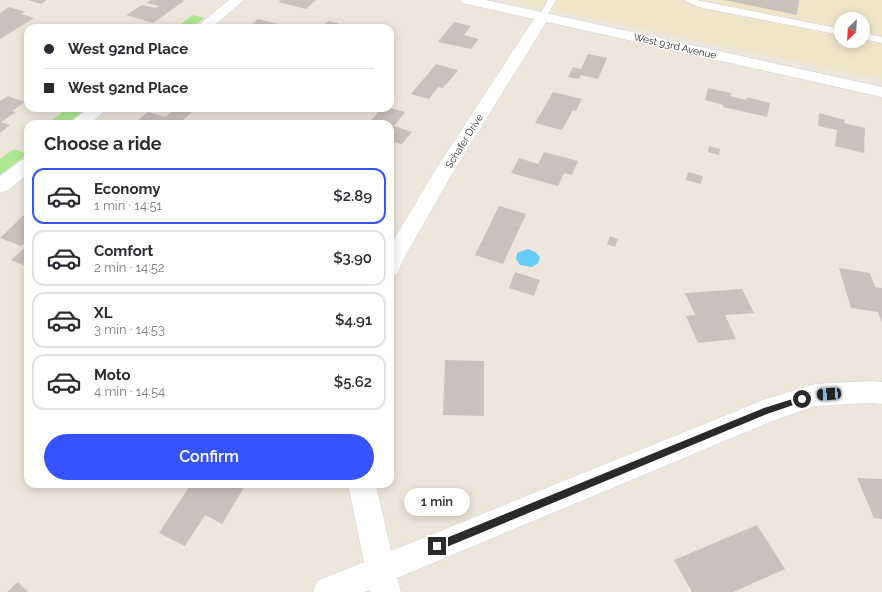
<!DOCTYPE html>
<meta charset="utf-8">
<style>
body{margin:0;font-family:Raleway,sans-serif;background:#f2f2f3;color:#2b2b33;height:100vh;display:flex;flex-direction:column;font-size:15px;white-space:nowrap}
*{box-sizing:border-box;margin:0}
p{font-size:13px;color:#7c7c81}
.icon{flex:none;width:22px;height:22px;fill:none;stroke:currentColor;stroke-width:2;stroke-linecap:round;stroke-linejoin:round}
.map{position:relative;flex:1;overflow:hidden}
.details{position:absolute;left:24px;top:120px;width:370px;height:368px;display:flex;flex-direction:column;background:#fff;border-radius:12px;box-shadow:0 2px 10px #0003}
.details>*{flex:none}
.guide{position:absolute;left:24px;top:24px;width:370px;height:88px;border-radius:12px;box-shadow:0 2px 10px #0003;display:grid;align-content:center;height:88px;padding:0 20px;background:#fff}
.needle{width:26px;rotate:204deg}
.fabs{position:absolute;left:834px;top:12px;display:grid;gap:8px}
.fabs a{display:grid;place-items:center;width:36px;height:36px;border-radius:50%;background:#fff;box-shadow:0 2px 10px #0003;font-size:20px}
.end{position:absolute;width:18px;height:18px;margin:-9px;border:5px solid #2a2a2a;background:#fff;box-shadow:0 0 0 2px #fff}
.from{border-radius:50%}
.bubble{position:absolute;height:28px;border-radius:14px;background:#fff;box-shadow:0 2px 10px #0003;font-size:13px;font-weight:600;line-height:28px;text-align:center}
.car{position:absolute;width:12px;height:24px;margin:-12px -6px;border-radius:5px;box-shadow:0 0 3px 1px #0007;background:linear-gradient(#222 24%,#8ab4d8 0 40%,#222 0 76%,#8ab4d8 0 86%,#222 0)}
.guide b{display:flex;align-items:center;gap:14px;height:38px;font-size:15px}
.guide b+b{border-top:1px solid #e1e1e2}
.guide i{width:10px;height:10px;background:#2b2b33}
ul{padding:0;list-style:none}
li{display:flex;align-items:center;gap:12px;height:56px;margin:0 8px 6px;padding:0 12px;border:2px solid #e1e1e2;border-radius:12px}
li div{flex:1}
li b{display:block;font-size:15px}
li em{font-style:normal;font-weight:600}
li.active{border-color:#3553ff}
li>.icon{width:36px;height:36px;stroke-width:1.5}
h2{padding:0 20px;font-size:18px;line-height:48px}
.button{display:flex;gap:8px;margin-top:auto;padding:8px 20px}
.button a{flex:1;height:46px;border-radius:24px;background:#3553ff;color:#fff;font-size:16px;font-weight:600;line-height:46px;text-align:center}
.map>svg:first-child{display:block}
.education{fill:#f0e5c8;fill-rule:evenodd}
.green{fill:#ace892}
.water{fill:#65cbf8}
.building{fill:#c8c3ba}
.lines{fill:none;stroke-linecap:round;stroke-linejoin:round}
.lane-casing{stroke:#d0d3e4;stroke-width:1}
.street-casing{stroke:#d0d3e4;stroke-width:1}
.secondary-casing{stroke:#d0d3e4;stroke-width:1}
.lane{fill:#fff;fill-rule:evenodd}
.street{fill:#fff;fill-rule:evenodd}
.secondary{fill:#fff;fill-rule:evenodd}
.route{fill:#2a2a2a}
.labels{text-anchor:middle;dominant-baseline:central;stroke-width:3;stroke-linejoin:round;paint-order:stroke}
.far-street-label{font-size:10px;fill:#2a2a2a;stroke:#fff}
</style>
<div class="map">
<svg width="882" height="592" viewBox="0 0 882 592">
<rect width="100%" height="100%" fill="#ede6da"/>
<path class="education" d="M506,0H882V79ZM841,19H863V41H841Z"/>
<path class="green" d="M193,15L204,18L191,28H176Z
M68,108H87L66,124H47Z
M14,149L27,154L0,175V159Z"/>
<path class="water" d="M528,249L535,252L540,257L538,263L532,267L520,265L516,259L517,253Z"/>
<path class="building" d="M28,0H47L41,4Z
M151,0H181L184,1L153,23L126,15L142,5L155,8L159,6L147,3Z
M281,0H316L306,9L278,2Z
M724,0H799L797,15Z
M9,7L25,12L21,14L34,18L0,39V13Z
M258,19L286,26L284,28H247Z
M329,21L340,24L336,27L325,24Z
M454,22L471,26L464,35L479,39L471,49L438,42Z
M588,54L607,58L598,79L581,75L579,79L568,77L573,67L581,69Z
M436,64L458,70L443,88L438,87L429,99L411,94Z
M708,88L731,93L730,96L746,100L747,97L770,103L767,117L723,107V105L705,100Z
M553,92L582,99L576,111L573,110L562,130L535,123Z
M8,96L25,102L12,111L16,112L1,122L10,125L0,133V101Z
M176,108H187L194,110L180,123L183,124H133L148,112L165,117Z
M382,108H390L405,112L394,126L412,132L402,144L390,141V124H368Z
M819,113L845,120L844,123L865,128L864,153L835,146L837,130L818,126Z
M709,146L720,149L719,155L708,152Z
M544,152L578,161L572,175L564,173L558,186L511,173L519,158L538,164Z
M688,172L703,176L701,184L686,180Z
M499,206L526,214L503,264L475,255Z
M28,211V241L21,246L0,238Z
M610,236L618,239L615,247L607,244Z
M28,245V267L11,260L19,253Z
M839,268L870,273L875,287L882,288V323L878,312L851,308Z
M515,272L540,280L534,296L509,288Z
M742,289L754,313L725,315L736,339L698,343L686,316L695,315L685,293Z
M445,360L484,361V416L443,415Z
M857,478L882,479V519L874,518Z
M191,484H246L222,524L205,515L185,546L159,533Z
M757,525L785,569L733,592H692L674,560Z
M18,582L28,592H7Z"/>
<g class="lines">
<defs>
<path id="lane" d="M548,0H556L546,18H540L539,16Z
M684,0H696L841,29V35L698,7Z
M863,33L882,37V43L863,39Z"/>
<path id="street" d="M229,0H244L211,28H195Z
M543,12L548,13L550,16L452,174L404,258L397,274L390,276V246L436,169L536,16L538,13Z
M89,108H108L90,124H70L73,120Z
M28,158V174L7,191L0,193V176L22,160Z
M870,381L882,382V404L870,403L815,406L770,422L397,578L401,592H371L370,590L364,592H313L317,581L364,562L348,484H376L391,551L766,399L815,384Z"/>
<path id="secondary" d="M460,0H486L882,87V97L467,4L462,3Z"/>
</defs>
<use href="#lane" class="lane-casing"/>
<use href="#street" class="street-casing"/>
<use href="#secondary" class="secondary-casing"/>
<use href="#lane" class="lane"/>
<use href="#street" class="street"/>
<use href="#secondary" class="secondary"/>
</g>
<path class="route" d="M802,396L806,399L805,401L767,414L437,551L434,549L433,546L434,543L764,408Z"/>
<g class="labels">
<g class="far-street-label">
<text transform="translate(675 46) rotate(13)">West 93rd Avenue</text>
<text transform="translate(464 141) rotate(-58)">Schafer Drive</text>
</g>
</g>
</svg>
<div class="fabs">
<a><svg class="needle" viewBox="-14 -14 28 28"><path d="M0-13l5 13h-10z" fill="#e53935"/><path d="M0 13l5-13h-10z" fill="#7c7c81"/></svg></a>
</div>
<i class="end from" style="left:802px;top:399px"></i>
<i class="end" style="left:437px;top:546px"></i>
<div class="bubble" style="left:404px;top:488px;width:66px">1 min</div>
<i class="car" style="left:829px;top:394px;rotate:266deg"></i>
<div class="guide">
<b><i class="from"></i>West 92nd Place</b>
<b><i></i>West 92nd Place</b>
</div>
<section class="details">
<h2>Choose a ride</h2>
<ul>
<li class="active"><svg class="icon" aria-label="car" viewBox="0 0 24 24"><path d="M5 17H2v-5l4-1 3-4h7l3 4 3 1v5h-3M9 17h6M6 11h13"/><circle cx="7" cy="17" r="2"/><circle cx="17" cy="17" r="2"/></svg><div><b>Economy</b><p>1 min · 14:51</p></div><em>$2.89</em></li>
<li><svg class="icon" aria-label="car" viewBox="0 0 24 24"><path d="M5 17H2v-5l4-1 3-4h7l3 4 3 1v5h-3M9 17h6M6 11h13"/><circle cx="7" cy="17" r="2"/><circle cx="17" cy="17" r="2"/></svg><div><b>Comfort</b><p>2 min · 14:52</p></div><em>$3.90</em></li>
<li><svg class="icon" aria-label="car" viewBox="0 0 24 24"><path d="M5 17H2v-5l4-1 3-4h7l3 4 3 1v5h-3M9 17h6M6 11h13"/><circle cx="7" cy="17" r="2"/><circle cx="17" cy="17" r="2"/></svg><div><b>XL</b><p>3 min · 14:53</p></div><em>$4.91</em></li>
<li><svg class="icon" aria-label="car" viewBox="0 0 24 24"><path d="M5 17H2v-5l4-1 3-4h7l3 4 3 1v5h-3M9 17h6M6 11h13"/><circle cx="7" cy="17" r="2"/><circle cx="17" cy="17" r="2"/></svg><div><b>Moto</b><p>4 min · 14:54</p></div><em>$5.62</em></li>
</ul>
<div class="button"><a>Confirm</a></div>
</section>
</div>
